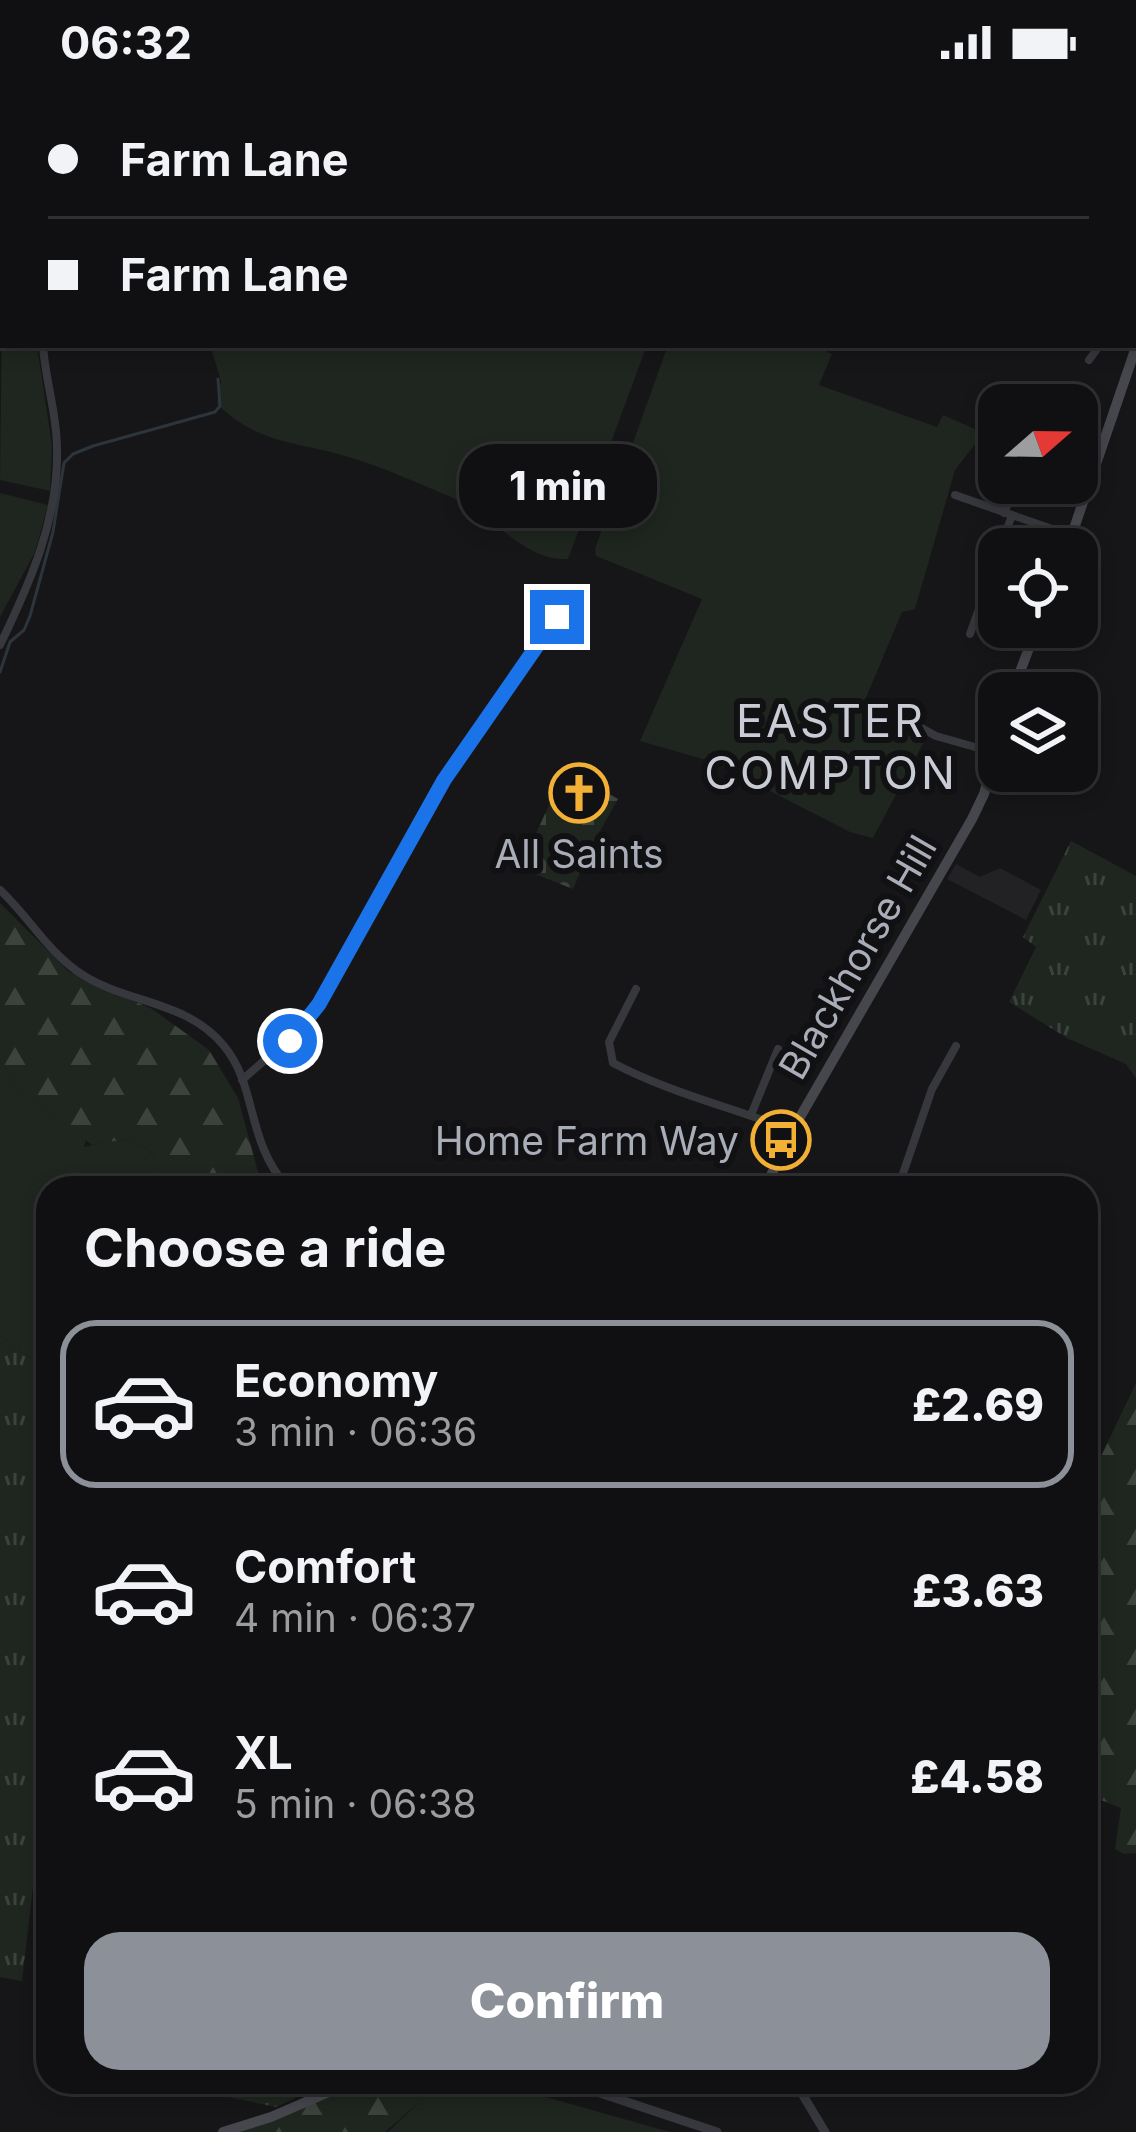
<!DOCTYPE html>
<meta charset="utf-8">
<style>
body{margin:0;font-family:Inter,sans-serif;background:#19191b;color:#f1f3f6;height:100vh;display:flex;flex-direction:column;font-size:45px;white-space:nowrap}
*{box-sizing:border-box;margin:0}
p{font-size:39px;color:#9c9d9f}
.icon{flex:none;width:66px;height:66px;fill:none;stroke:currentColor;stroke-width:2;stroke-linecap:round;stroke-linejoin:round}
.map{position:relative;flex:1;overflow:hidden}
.panel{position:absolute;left:36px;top:1092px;width:1062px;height:918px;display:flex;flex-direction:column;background:#101012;border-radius:36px;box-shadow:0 6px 18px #0003,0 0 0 3px #303032}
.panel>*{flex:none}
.banner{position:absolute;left:0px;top:0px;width:1137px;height:264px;box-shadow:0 6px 18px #0003,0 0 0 3px #303032;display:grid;align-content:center;height:264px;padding:0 48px;background:#101012}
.needle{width:78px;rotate:70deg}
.controls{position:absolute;left:978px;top:300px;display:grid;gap:24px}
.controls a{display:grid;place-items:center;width:120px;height:120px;border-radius:24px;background:#101012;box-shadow:0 6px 18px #0003,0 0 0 3px #303032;font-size:60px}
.end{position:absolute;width:54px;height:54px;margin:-27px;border:15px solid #1a73e8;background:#fff;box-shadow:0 0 0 6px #fff}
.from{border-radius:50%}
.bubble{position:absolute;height:84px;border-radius:36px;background:#101012;box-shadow:0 6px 18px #0003,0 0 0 3px #303032;font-size:39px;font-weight:800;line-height:84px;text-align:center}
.banner b{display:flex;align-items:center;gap:42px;height:114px;font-size:45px}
.banner b+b{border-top:3px solid #303032}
.banner i{width:30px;height:30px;background:#f1f3f6}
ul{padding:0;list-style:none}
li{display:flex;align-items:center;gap:36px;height:168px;margin:0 24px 18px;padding:0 24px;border:6px solid transparent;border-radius:36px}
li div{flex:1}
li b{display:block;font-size:45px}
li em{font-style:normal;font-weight:800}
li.on{border-color:#8c9099}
li>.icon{width:108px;height:108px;stroke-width:1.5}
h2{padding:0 48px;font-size:54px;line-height:144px}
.button{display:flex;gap:24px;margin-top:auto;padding:24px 48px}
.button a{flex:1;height:138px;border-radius:36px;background:#8c9099;color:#fff;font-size:48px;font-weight:800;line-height:138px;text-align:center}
.status{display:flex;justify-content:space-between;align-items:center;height:84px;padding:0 60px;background:#101012;direction:ltr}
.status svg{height:33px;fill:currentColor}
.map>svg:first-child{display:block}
.built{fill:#222225}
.grass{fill:#1e261f}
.forest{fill:url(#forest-firs)}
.cemetery{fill:url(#cemetery-stones)}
.park{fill:url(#park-tufts)}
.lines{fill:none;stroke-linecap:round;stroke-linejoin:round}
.stream{stroke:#2c353c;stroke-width:3}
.minor{stroke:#37383d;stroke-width:8}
.tertiary{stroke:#37383d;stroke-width:9}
.secondary{stroke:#45474d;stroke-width:10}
.route{stroke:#1a73e8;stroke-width:15}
.labels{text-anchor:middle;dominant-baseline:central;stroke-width:12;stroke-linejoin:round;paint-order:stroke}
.poi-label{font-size:39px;fill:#a8adb8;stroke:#111113}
.street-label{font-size:39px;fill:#a8adb8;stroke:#111113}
.quarter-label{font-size:45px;letter-spacing:3px;fill:#c9ccd4;stroke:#111113}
</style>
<div class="status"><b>06:32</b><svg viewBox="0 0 49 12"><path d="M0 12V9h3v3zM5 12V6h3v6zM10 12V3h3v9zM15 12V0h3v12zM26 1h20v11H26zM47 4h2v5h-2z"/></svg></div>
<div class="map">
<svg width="1136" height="2048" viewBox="0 0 1136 2048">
<defs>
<pattern id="forest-firs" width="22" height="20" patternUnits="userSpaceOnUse" patternTransform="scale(3)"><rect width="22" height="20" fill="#1e261f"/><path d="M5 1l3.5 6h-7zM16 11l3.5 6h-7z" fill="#3c433d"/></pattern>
<pattern id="cemetery-stones" width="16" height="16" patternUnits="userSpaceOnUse" patternTransform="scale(3)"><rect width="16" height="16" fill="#1e261f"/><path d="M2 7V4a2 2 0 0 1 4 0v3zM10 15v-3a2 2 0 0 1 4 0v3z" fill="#3c433d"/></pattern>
<pattern id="park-tufts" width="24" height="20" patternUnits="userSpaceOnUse" patternTransform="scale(3)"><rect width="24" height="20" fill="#1e261f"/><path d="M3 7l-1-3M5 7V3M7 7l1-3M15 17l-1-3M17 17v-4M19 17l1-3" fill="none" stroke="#3c433d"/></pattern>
</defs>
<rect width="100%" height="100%" fill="#161618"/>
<path class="built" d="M956,780L980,793L1000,784L1041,806L1026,836L947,795Z"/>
<path class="grass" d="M3,139V261H37L52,362L50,407L0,396Z
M218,261H647L568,475C524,478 494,431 456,415C422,401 387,385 352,374C299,357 260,362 217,320L221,297L212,267Z
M668,261H812L832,270L819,301L937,343L943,331L984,349L955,386L915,525L902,528L860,628L884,644L925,656L873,754L850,748L713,678L640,657L702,515L596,472L595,465Z
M0,409L48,421L35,468L0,533Z
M0,975L17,1004L86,1056L84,1063C134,1052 148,1048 167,1104H48V1287L0,1252Z
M440,1998H493L670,2048H388Z"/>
<path class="forest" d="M0,819L68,887L152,925L209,966L238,1014L259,1092L271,1104H167C150,1054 139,1051 92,1061L17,1004L0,975Z
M1136,1299V1769L1124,1770L1115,1765L1121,1724L1086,1710V1404Z
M363,1998H442L385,2048H241Z"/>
<path class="cemetery" d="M569,687L618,715L591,763L573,805L520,784L556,706Z"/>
<path class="park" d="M1071,757L1136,792V994L1126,980L1067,954L1009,918L1036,863L1023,853Z
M0,1252L48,1287V1795L34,1793L22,1897L0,1893Z
M157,1998H329L276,2023Z"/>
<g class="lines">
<path class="stream" d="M888,0L891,3
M945,3L946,0
M0,588L10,558L24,546L30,532L53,448L64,379L73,370L93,362L215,328L220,322L218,295
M43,1715L48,1718"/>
<path class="minor" d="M0,35L3,48
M1134,142L1136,140
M1134,240L1136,241
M1089,276L1100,261
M955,411L1072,452
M1004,429L1017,399
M1000,465L1012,431
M970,550L999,469
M0,561C30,499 59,434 57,364C57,330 45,295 43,261
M896,630L936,652L996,669
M0,806C27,831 47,866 77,887C123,920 186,915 224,962C258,1003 245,1056 288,1104
M636,905L609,958L613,979C670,1009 732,1023 792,1047
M242,996L306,940L444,696L557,533
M751,1031L778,965
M898,1104L932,1005L956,962"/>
<path class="tertiary" d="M567,1998L717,2048
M795,1998L825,2048"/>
<path class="secondary" d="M1067,465L1136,263
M1012,609L1037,543
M765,1104L792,1047L972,735L984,710L999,658
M223,2048L271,2033L352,1998"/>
</g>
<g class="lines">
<path class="route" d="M290,957L319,920L444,696L557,533"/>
</g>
<defs>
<symbol id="church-ring" viewBox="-11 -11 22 22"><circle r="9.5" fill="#111113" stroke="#f2b134" stroke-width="1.5"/><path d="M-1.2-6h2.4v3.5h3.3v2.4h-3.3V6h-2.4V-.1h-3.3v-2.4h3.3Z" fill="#f2b134"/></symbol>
<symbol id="bus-ring" viewBox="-11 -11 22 22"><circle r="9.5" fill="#111113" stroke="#f2b134" stroke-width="1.5"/><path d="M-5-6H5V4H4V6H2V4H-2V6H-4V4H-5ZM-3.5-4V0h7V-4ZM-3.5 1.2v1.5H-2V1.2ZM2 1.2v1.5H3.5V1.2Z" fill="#f2b134"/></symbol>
</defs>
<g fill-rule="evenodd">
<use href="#church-ring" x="546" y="676" width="66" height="66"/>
<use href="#bus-ring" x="748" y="1023" width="66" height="66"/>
</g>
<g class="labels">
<g class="poi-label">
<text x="579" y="769">All Saints</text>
<text x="739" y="1056" text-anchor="end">Home Farm Way</text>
</g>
<g class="street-label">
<text transform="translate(857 873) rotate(-60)">Blackhorse Hill</text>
</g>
<g class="quarter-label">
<text x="831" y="636">EASTER<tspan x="831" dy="52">COMPTON</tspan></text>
</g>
</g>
</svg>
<div class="controls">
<a><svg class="needle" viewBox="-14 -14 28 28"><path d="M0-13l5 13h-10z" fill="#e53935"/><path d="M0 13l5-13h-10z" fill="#9c9d9f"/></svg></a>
<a><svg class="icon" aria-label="locate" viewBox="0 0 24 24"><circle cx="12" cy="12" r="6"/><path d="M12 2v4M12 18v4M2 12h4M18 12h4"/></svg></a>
<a><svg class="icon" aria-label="layers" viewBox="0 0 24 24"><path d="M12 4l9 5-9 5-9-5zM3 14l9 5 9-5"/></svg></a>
</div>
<i class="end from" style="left:290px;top:957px"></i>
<i class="end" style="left:557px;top:533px"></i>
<div class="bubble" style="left:459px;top:360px;width:198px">1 min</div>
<div class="banner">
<b><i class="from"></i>Farm Lane</b>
<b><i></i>Farm Lane</b>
</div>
<section class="panel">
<h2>Choose a ride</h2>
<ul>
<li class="on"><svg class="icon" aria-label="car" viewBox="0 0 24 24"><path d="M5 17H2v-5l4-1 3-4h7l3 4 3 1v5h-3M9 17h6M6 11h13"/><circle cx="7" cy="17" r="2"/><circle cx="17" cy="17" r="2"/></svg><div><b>Economy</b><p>3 min · 06:36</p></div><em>£2.69</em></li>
<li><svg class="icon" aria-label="car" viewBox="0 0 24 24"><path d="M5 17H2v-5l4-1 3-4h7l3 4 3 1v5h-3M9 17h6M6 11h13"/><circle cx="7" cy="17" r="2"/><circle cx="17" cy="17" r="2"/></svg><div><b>Comfort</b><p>4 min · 06:37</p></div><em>£3.63</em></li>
<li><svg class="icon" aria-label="car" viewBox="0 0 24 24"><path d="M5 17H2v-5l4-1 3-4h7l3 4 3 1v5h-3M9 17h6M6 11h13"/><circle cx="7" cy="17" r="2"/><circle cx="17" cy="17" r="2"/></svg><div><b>XL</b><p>5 min · 06:38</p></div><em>£4.58</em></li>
</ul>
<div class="button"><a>Confirm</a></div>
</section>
</div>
